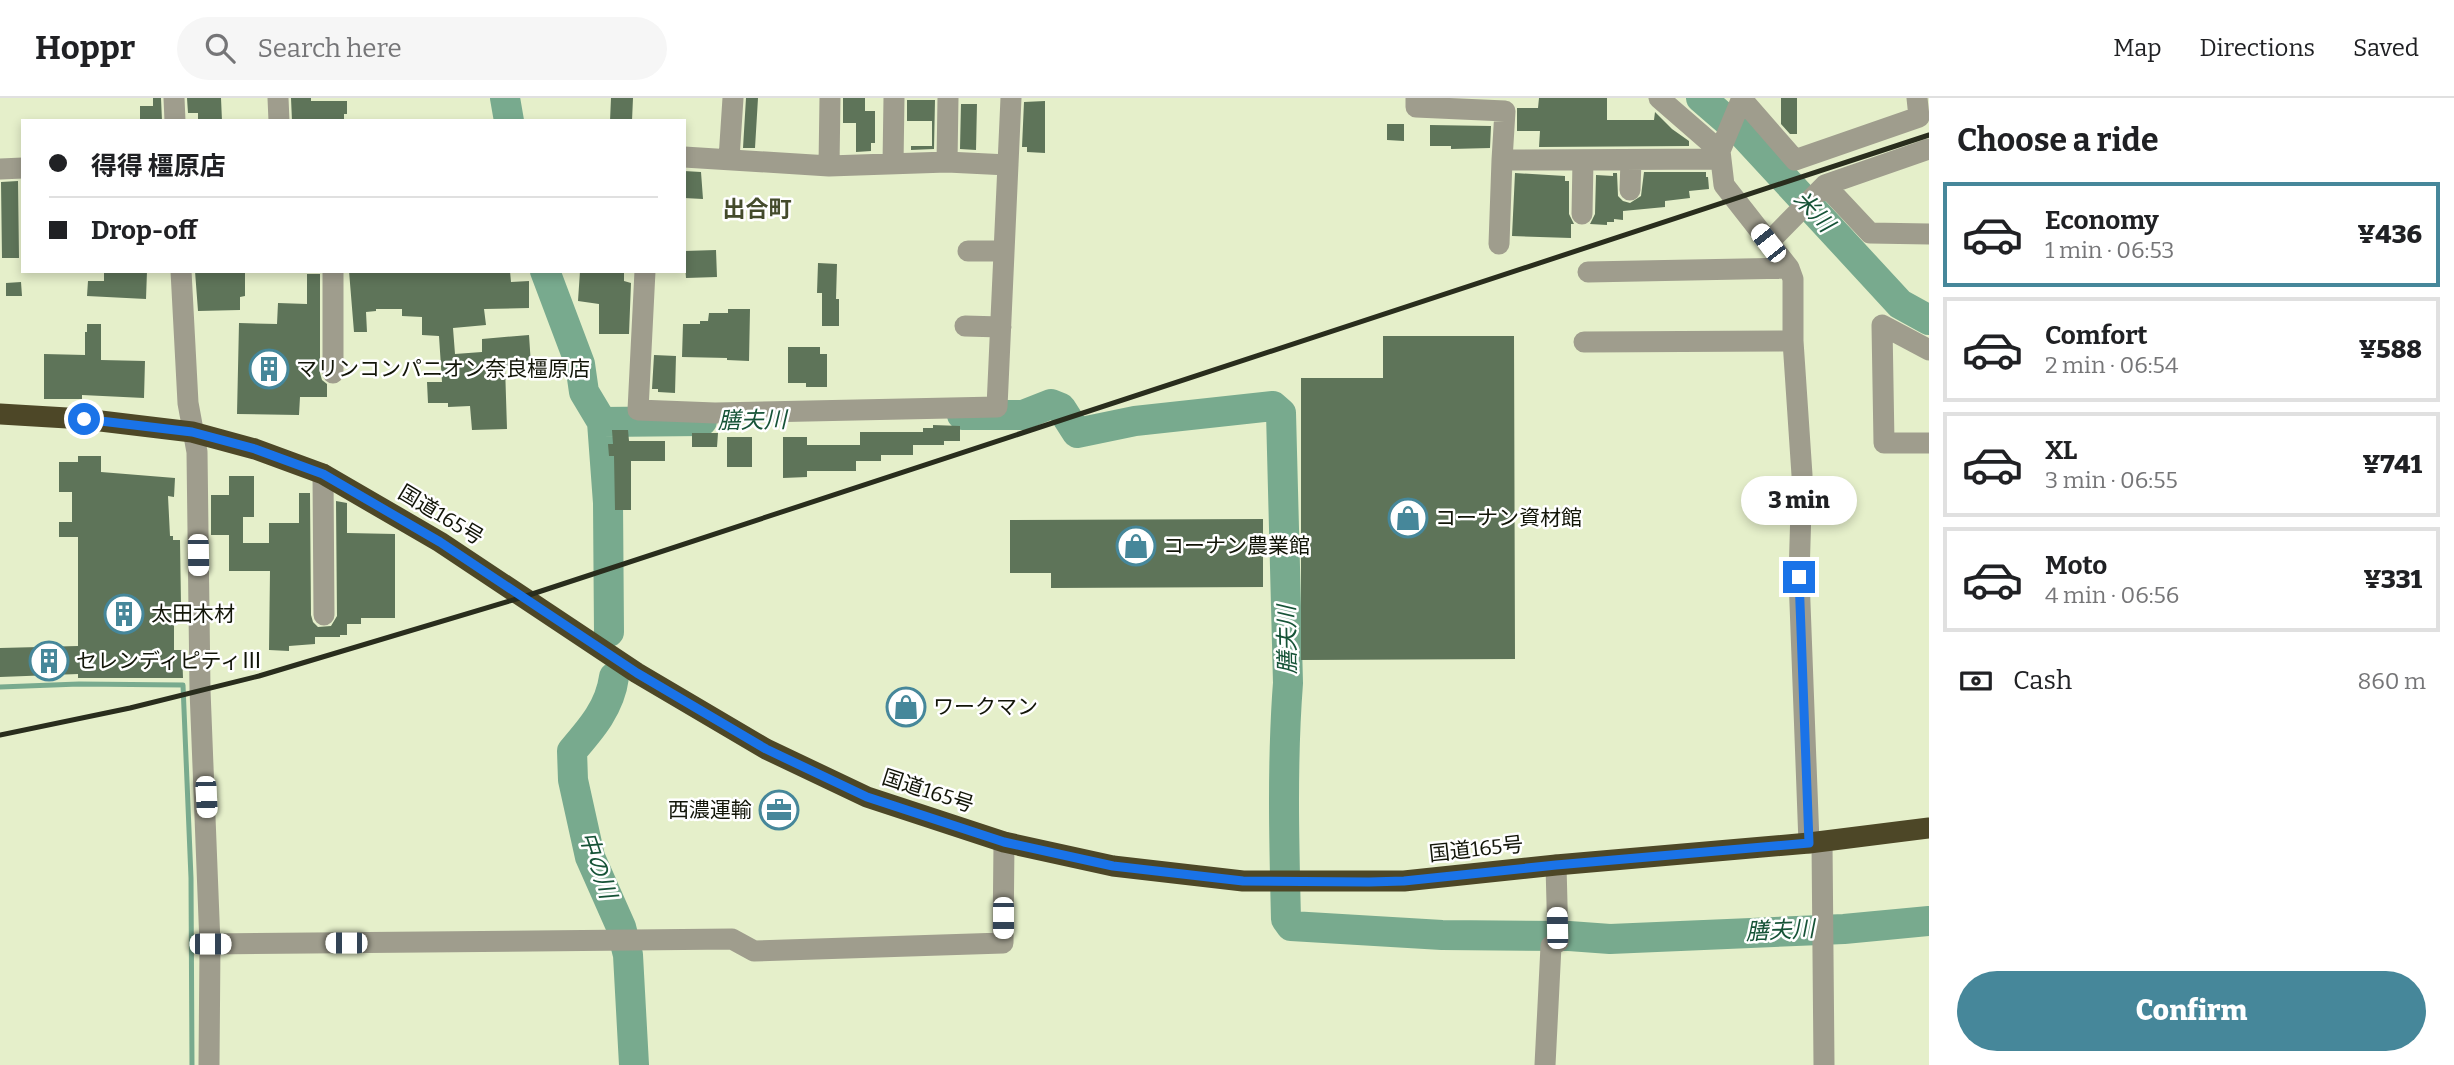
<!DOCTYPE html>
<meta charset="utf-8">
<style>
body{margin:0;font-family:Bitter,"Noto Sans JP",serif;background:#f6f6f6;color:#202124;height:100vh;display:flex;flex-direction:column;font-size:26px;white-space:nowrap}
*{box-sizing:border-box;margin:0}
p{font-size:23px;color:#757577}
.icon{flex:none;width:38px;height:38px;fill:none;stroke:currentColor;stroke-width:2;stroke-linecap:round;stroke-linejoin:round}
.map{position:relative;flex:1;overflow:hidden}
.side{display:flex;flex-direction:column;background:#fff;width:525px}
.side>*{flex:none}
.top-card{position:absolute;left:21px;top:21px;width:665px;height:154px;border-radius:0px;box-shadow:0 4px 10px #0003;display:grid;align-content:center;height:154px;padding:0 28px;background:#fff}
.end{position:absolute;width:32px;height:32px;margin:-16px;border:9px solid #1a73e8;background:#fff;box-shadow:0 0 0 4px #fff}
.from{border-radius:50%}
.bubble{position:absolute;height:49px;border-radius:24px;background:#fff;box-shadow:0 4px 10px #0003;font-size:23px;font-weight:800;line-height:49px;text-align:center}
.car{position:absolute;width:21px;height:42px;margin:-21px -10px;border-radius:9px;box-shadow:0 0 5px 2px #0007;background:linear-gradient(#fff 24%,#345 0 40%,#fff 0 76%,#345 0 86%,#fff 0)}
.top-card b{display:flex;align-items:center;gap:24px;height:66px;font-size:26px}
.top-card b+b{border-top:2px solid #e0e0e0}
.top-card i{width:18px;height:18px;background:#202124}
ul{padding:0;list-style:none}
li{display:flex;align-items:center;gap:21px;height:105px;margin:0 14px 10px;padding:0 14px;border:4px solid #e0e0e0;border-radius:0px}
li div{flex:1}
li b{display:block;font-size:26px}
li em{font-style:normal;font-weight:800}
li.active{border-color:#46879a}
li>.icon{width:63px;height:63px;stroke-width:1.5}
h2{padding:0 28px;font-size:32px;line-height:84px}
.pay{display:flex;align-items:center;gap:18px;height:77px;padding:0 28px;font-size:26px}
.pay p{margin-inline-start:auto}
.primary-button{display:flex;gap:14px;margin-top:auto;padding:14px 28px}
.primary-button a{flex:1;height:80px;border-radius:42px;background:#46879a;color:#fff;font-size:28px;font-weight:800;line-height:80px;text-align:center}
header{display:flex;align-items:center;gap:42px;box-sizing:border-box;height:98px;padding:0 35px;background:#fff;border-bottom:2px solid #e0e0e0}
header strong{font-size:33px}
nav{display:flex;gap:38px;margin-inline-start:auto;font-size:24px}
.search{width:490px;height:63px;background:#f6f6f6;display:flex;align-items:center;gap:18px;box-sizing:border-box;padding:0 24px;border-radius:38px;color:#757577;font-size:26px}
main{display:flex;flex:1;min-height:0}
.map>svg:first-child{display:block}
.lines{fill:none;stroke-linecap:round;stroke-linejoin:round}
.stream{stroke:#78aa8e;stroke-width:5}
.river{stroke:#78aa8e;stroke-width:30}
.building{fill:#5e7459}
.minor{stroke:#9f9d8d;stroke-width:21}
.highway{stroke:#4d4727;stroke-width:21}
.rail{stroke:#292d1d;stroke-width:5}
.route{stroke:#1a73e8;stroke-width:9}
.labels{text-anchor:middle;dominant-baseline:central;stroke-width:5;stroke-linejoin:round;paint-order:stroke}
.poi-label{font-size:21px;fill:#121508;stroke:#fff;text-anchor:start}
.street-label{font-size:21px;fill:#121508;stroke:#fff}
.neighbourhood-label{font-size:23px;font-weight:bold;fill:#444b2c;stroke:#fff}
.water-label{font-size:23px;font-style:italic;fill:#165337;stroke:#fff}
</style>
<header>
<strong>Hoppr</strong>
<div class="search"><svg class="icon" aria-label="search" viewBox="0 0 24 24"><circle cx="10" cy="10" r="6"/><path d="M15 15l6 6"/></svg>Search here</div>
<nav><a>Map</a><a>Directions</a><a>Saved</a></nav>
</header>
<main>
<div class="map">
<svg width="1929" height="967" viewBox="0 0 1929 967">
<rect width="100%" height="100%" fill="#e5efca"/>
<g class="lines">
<path class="stream" d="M0,589L79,586L183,587L191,780L192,967"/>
<path class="river" d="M505,0L509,23
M1701,0L1745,38L1900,206L1929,222
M545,173L580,266L584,294L602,324L608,405L609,534
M962,317H1023L1051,306L1061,310L1077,335L1135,323L1273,308L1281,315L1288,585C1282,663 1284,743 1286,821L1291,828L1442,837L1569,838L1610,841L1844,831L1929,823
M602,324L702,323
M614,579C610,609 592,630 572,653L573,682L590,759L621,829L628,857L634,967"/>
</g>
<path class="building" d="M153,0H161L162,23H140V8H153Z
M187,0H221L222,23H198V15H188Z
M291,0H311V3H347V16H344V23H292Z
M611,0H633L632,23H610Z
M746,0H758L755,50H743Z
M843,0H865V13H875V45H871V53L856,54V25H843Z
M1539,0H1607V22H1654L1655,14L1672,31L1689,43V48L1539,49L1540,33H1517V10H1538Z
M1781,0H1797V36H1790L1781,26Z
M907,2H935L934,51L911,52V48H932V23H907Z
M1045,3V55L1027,54V49H1022L1024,4Z
M961,6H977L976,52L960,51Z
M1387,26H1404V43L1387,42Z
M1430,27L1491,28L1490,50L1451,51V48H1430Z
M684,73L701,74L703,101L684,100Z
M1644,74H1706V79H1708L1709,91L1689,93L1690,100L1665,103V109L1623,113V122L1614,121V124H1607V127L1590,126L1595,116L1596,77L1613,78V75H1617L1618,98L1623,103L1630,105L1641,98Z
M1515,75L1565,78V83H1569V116L1574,126H1571V140L1512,138Z
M18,83L19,160H2L1,84Z
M716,152L717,179L686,180L684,153Z
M818,165L837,166L836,201H839V228H822V195H817Z
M104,173H147L146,201L87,198L88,183H104Z
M195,173H245V198L240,199V212L198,213Z
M349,173H510L511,184L529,183V210L484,211L486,227L453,230L455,256L482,254V241L529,237L531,267L505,268L507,331L472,332L470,308L448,309V305H428L427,284H442L439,238L422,237V219L402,218V211H376V213L366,214L367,234H354Z
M580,173H624V183L631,185L629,236H599V206L578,203Z
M307,176H320V275L322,282L327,286V299H300L299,317L237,316L239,225L277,226L278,205L307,206Z
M21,184L22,198H6V185Z
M728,211H750L749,263L727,262V260L682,259L683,226H700V223H708L709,215H728Z
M87,226H101V262L145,263L144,300L82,297V301H44V256L85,257V234H87Z
M1383,238H1514L1515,561L1301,562V280H1383Z
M788,249H820V256H827V289H806V285H788Z
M654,257L676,258L675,295L658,294V291H652Z
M933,327L960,328V343H944V347H913V357H881V363H856V373H807V379L783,380V339H807V347H860V334H923V330H933Z
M612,332H628L629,343H665V363H631V412H615L614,358H609L608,346H613Z
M692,335H718L717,349H692Z
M727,339H752V369H727Z
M78,358H101V374L175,380L174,399L168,398L170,438H173V442H180L181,508H174V552H182L183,580H78V576L0,579V550L78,548V439H59V424H72V394H59V364H78Z
M229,378H254V419H243V445H269V425H299V395H310L311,517L313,524L318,529L331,528L337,518L336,403L347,405V435L395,436V520H361V526H347V537H340V539H315V546L289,548V553L269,552L270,473H229V437H211V397H229Z
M1263,421V489L1051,490V475H1010V422Z"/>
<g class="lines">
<path class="minor" d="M174,0L175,23
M278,0L279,23
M1416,0V9L1505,13L1502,62L1721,61
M1659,0L1720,53
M1741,0L1795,62L1919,19L1917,0
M1742,0L1720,53L1724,87L1789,170L1793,181V243L1802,377L1799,479L1809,745
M1929,51L1825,87L1870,135L1929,136
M684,59L829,68L947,64L1008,67
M729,61L733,0
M947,64L948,0
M893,66L894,0
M829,68L830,0
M0,71L23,70
M1630,92L1631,62
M1582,116L1583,62
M1768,145L1825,87
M1499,146L1502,62
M968,153H1004
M181,173L188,305L197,354L200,592L210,846L209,967
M333,173V275
M645,173L638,312L715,315L997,309L1011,0
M1588,174L1789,170
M965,228L1001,229
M1584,244L1793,243
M1929,252L1882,227L1884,345H1929
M323,376L324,517
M1822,744L1824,967
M210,846L732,841L754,853L1003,845L1004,744
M1545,967L1551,848L1558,844L1556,767"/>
<path class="highway" d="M0,316L84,321L192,334L255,351L323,376L440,444L637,575L766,651L867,699L1004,744L1113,768L1243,783H1404L1556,767L1809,745L1929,730"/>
<path class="rail" d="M0,637L130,610L259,578L523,499L1929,37"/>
</g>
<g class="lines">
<path class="route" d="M84,321L192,334L255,351L323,376L440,444L637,575L766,651L867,699L1004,744L1113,768L1243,783L1369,784L1404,783L1556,767L1809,745L1799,479"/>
</g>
<defs>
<symbol id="building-ring" viewBox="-11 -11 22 22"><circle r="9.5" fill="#fff" stroke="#46879a" stroke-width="1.5"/><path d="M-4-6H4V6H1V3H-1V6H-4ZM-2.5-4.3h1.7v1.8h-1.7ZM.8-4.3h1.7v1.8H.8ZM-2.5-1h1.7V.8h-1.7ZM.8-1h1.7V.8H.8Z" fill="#46879a"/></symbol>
<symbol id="shop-ring" viewBox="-11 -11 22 22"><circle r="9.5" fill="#fff" stroke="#46879a" stroke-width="1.5"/><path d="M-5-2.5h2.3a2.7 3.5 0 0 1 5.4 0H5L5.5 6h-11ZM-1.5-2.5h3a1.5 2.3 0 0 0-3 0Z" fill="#46879a"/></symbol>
<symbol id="office-ring" viewBox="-11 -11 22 22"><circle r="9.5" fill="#fff" stroke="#46879a" stroke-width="1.5"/><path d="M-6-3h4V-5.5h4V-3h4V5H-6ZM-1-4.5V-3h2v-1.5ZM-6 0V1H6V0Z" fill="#46879a"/></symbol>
</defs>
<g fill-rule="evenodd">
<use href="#building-ring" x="247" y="249" width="44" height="44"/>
<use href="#shop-ring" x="1386" y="398" width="44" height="44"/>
<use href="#shop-ring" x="1114" y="426" width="44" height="44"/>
<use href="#building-ring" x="102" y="494" width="44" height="44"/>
<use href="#building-ring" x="27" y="541" width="44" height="44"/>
<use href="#shop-ring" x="884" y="587" width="44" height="44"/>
<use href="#office-ring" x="757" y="690" width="44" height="44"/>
</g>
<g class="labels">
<g class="poi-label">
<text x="296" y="271">マリンコンパニオン奈良橿原店</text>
<text x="1435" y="420">コーナン資材館</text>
<text x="1163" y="448">コーナン農業館</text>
<text x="151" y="516">太田木材</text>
<text x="76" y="563">セレンディピティⅢ</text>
<text x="933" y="609">ワークマン</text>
<text x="752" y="712" text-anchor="end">西濃運輸</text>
</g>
<g class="street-label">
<text transform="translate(441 417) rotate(31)">国道165号</text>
<text transform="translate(928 693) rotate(18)">国道165号</text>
<text transform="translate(1476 751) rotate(-6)">国道165号</text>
</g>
<g class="neighbourhood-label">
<text x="757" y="111">出合町</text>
</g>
<g class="water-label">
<text transform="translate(1814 113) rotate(47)">米川</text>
<text transform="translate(752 322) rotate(-1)">膳夫川</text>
<text transform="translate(1287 542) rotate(-91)">膳夫川</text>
<text transform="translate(598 767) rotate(71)">中の川</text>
<text transform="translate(1780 832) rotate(-3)">膳夫川</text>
</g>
</g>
</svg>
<i class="end from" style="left:84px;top:321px"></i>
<i class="end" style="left:1799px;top:479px"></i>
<div class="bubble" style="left:1741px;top:378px;width:116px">3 min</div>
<i class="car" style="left:1768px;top:145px;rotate:322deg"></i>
<i class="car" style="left:198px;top:457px;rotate:179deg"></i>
<i class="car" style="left:206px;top:699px;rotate:177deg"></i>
<i class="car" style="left:1003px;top:820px;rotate:180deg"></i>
<i class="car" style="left:1557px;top:830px;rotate:359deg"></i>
<i class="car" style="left:346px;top:845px;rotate:270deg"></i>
<i class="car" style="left:210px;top:846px;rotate:90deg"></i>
<div class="top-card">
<b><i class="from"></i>得得 橿原店</b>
<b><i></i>Drop-off</b>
</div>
</div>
<section class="side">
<h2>Choose a ride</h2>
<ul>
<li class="active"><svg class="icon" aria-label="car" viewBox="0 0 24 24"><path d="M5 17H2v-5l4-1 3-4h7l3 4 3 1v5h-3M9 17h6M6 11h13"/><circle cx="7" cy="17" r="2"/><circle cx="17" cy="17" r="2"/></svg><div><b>Economy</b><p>1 min · 06:53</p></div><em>¥436</em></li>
<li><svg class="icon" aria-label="car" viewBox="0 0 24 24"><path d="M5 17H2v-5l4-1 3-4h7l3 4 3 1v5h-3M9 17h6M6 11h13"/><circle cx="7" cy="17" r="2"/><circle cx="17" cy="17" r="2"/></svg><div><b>Comfort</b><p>2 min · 06:54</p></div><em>¥588</em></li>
<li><svg class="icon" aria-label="car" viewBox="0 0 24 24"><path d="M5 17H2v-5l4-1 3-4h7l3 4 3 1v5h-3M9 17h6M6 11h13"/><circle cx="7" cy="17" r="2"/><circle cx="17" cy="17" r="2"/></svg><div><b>XL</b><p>3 min · 06:55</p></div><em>¥741</em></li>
<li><svg class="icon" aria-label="car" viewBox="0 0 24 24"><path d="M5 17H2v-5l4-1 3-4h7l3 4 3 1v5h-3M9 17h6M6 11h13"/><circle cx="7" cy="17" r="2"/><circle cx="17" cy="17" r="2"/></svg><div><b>Moto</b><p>4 min · 06:56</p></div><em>¥331</em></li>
</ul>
<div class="pay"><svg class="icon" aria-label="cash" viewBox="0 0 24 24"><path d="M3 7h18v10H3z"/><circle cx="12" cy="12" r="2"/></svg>Cash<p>860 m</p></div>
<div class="primary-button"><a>Confirm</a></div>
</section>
</main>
